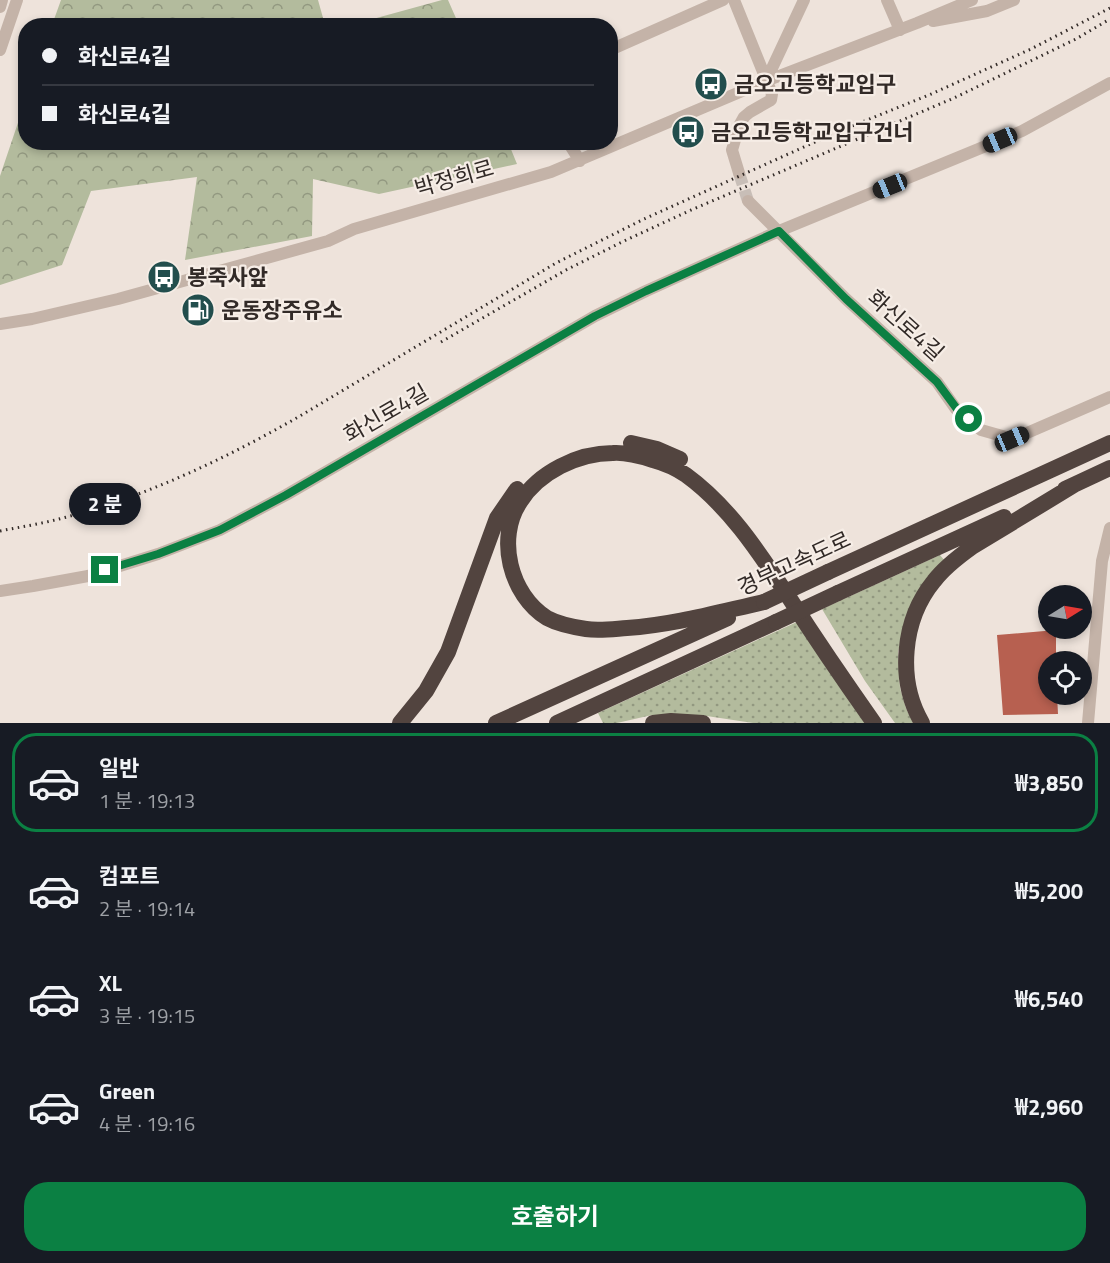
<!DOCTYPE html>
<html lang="ko">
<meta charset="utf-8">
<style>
body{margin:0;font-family:"Titillium Web","Noto Sans KR",sans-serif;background:#20242c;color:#f1f3f6;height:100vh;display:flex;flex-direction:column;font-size:22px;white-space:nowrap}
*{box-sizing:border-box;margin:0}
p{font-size:20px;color:#9ea1a6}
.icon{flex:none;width:33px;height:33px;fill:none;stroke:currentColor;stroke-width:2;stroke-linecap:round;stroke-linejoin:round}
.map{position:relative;height:723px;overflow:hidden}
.panel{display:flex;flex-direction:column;background:#171b24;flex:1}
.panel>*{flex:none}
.banner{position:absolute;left:18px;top:18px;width:600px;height:132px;border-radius:24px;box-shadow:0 3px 9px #0003;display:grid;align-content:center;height:132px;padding:0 24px;background:#171b24}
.needle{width:39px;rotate:79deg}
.tools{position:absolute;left:1038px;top:585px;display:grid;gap:12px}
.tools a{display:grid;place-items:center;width:54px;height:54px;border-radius:50%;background:#171b24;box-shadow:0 3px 9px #0003;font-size:30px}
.end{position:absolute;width:27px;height:27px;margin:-14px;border:8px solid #0b8043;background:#fff;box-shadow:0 0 0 3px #fff}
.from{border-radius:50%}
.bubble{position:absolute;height:42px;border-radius:21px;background:#171b24;box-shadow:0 3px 9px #0003;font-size:20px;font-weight:700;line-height:42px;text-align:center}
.car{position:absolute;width:18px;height:36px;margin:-18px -9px;border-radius:8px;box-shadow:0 0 4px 2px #0007;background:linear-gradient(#222 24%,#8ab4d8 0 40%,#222 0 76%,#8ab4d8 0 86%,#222 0)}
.banner b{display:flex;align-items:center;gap:21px;height:57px;font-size:22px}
.banner b+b{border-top:2px solid #363941}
.banner i{width:15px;height:15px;background:#f1f3f6}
ul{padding:10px 0 0;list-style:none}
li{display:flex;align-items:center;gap:18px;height:99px;margin:0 12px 9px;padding:0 12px;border:3px solid transparent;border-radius:24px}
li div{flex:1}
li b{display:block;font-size:22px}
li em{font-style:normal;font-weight:700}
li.on{border-color:#0b8043}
li>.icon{width:54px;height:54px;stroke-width:1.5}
.cta{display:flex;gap:12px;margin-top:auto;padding:12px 24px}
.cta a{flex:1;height:69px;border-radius:24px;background:#0b8043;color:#fff;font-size:24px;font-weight:700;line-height:69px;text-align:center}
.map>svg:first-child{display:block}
.grass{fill:url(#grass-dots)}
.forest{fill:url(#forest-crowns)}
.building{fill:#b76050}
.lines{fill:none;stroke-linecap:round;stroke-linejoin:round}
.minor-tunnel{stroke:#c8beb7;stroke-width:12;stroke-dasharray:12 6;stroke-linecap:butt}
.minor{stroke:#c4b3a8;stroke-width:12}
.highway{stroke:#52443f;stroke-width:16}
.rail{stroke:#322a27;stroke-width:3;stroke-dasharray:1.5 4.5;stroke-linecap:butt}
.highway-bridge{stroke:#52443f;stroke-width:16}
.route{stroke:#0b8043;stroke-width:8}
.labels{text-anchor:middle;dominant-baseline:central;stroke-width:4.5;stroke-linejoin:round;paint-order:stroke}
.poi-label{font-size:22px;font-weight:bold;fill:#322a27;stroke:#f6ede6;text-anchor:start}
.street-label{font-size:22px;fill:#322a27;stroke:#f6ede6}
</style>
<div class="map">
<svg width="1110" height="723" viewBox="0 0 1110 723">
<defs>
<pattern id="grass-dots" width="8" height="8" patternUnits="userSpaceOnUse" patternTransform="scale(1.5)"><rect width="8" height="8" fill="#b3bb9d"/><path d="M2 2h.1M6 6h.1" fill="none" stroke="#929880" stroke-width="1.8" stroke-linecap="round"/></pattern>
<pattern id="forest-crowns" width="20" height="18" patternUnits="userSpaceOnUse" patternTransform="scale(1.5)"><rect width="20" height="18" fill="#b3bb9d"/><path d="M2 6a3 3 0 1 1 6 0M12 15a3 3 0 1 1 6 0" fill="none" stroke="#929880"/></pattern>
</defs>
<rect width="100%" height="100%" fill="#eee3db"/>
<path class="grass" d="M940,555L945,561L906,617L898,652L900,688L906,708L913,723H895L865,681L822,609Z
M797,622L867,723H753L700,715H652L617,723H603L598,713Z"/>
<path class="forest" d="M61,0H318L325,25H52Z
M442,0H448L459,25H351Z
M25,102L26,142H508L517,164L379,194L313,179L312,236L185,260L197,177L91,191L62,265L0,285V176Z"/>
<path class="building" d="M1056,630V662H1048V694H1057L1058,714L1003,715L997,635Z"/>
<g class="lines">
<path class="minor-tunnel" d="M739,173L748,201"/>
<path class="minor" d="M734,0L772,94L771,100L750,112L744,117L739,126L732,150L739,173
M887,0L900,30
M0,7L2,0
M933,21L987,11L1014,0
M0,50L17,0
M610,50L723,0
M766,81L804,0
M568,142L580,161
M748,201L846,299L937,382L956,409L981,430L1013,439L1110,397
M0,324L32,319L118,299L328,241L354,229L551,172L766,81L917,23L972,0
M0,591L33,586L88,576L158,554L220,530L286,495L595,316L646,291L779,231L1022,131L1110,83
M1088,723L1102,561L1110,528"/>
<path class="highway" d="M631,443L657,449L680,459
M1065,489L1110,468
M828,572L1110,443
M838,593L1004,517
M764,602C719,612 673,625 627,628C613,629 599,631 586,629C573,627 558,624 547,618C510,595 496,538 520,502C539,472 578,453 613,453C626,452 640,456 653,460C664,463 676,468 686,475C730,507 760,554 790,599C817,641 845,682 874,723
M400,723L426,691L448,652L497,518L517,489
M496,723L728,618
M557,723L776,622
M653,723L671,721L703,723
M922,723C897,680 902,620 934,581C944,568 958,557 972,547L1074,485"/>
<path class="rail" d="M441,342L566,270L624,241L691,210L954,98L1076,39L1110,19
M0,531C20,527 40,524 59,519C143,498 225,459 300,416L556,263L644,219L835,133L929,95L1031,49L1110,8"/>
<path class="highway-bridge" d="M764,602L828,572
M776,622L838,593"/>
</g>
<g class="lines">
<path class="route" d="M105,570L158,554L220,530L286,495L595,316L646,291L779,231L846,299L937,382L957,409L969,419"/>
</g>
<defs>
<symbol id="bus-disc" viewBox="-11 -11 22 22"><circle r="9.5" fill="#224e4d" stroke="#f6ede6"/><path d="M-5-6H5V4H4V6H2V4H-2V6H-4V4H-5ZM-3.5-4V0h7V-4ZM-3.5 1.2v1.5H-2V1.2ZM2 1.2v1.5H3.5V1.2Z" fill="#fff"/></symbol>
<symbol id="fuel-disc" viewBox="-11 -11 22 22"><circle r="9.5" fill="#224e4d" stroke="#f6ede6"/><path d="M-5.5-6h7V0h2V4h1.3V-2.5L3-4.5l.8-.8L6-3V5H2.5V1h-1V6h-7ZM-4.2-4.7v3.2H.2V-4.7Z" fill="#fff"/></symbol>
</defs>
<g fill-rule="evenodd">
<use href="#bus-disc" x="692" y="65" width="38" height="38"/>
<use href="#bus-disc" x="669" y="113" width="38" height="38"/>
<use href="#bus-disc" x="145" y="258" width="38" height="38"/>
<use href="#fuel-disc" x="179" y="291" width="38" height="38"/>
</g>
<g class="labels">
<g class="poi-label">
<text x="734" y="84">금오고등학교입구</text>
<text x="711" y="132">금오고등학교입구건너</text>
<text x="187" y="277">봉죽사앞</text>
<text x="221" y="310">운동장주유소</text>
</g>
<g class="street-label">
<text transform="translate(454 178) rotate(-16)">박정희로</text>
<text transform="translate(906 325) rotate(42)">화신로4길</text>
<text transform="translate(386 413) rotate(-30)">화신로4길</text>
<text transform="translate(794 563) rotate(-25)">경부고속도로</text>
</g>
</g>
</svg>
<div class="tools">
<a><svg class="needle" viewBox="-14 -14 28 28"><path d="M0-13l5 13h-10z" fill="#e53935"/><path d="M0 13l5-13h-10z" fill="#9ea1a6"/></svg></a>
<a><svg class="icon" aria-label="locate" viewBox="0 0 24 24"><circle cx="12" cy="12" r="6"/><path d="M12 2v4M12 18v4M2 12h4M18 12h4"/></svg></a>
</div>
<i class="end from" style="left:969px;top:419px"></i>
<i class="end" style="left:105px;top:570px"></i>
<div class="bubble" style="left:69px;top:483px;width:72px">2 분</div>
<i class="car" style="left:1000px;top:140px;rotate:247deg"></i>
<i class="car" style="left:890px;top:186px;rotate:248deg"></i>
<i class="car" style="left:1012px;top:439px;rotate:67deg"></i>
<div class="banner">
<b><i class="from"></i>화신로4길</b>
<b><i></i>화신로4길</b>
</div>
</div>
<section class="panel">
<ul>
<li class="on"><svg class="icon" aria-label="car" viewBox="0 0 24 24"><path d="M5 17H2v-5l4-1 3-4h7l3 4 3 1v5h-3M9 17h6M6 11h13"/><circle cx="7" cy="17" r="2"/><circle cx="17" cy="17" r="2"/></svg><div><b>일반</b><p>1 분 · 19:13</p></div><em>₩3,850</em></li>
<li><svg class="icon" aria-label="car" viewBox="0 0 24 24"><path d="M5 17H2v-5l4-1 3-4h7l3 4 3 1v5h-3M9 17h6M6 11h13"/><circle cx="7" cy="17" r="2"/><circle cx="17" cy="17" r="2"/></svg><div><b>컴포트</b><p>2 분 · 19:14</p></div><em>₩5,200</em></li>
<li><svg class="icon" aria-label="car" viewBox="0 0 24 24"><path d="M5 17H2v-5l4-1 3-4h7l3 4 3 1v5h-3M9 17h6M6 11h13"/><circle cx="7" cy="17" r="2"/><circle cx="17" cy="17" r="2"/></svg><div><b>XL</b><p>3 분 · 19:15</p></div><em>₩6,540</em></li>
<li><svg class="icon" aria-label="car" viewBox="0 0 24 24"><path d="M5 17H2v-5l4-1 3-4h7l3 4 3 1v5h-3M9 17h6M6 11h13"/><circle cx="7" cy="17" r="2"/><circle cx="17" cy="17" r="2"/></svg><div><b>Green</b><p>4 분 · 19:16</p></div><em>₩2,960</em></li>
</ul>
<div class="cta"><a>호출하기</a></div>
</section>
